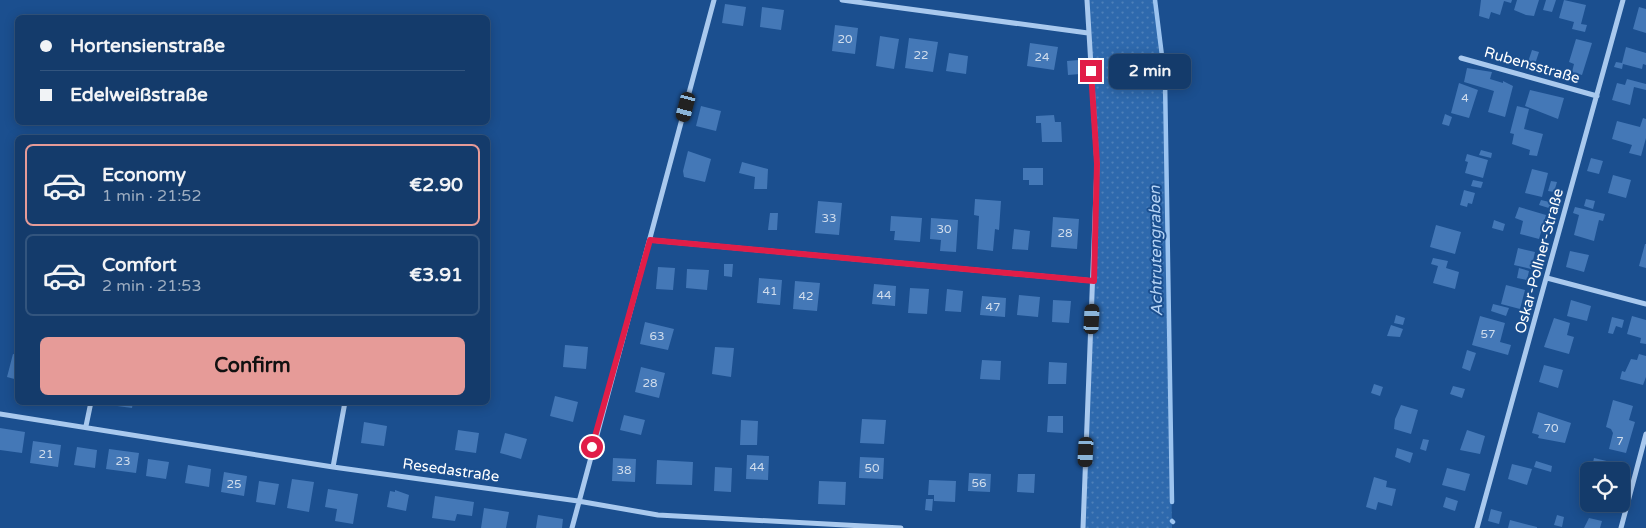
<!DOCTYPE html>
<meta charset="utf-8">
<style>
body{margin:0;font-family:"Varela Round",sans-serif;background:#1d4271;color:#f1f3f6;height:100vh;display:flex;flex-direction:column;font-size:19px;white-space:nowrap}
*{box-sizing:border-box;margin:0}
p{font-size:16px;color:#9dadc1}
.icon{flex:none;width:28px;height:28px;fill:none;stroke:currentColor;stroke-width:2;stroke-linecap:round;stroke-linejoin:round}
.map{position:relative;flex:1;overflow:hidden}
.sheet{position:absolute;left:15px;top:135px;width:475px;height:270px;display:flex;flex-direction:column;background:#143b6b;border-radius:8px;box-shadow:0 2px 12px #0003,0 0 0 1px #33557e}
.sheet>*{flex:none}
.hud{position:absolute;left:15px;top:15px;width:475px;height:110px;border-radius:8px;box-shadow:0 2px 12px #0003,0 0 0 1px #33557e;display:grid;align-content:center;height:110px;padding:0 25px;background:#143b6b}
.tools{position:absolute;left:1580px;top:462px;display:grid;gap:10px}
.tools a{display:grid;place-items:center;width:50px;height:50px;border-radius:8px;background:#143b6b;box-shadow:0 2px 12px #0003,0 0 0 1px #33557e;font-size:25px}
.end{position:absolute;width:22px;height:22px;margin:-11px;border:6px solid #e11d48;background:#fff;box-shadow:0 0 0 2px #fff}
.from{border-radius:50%}
.bubble{position:absolute;height:35px;border-radius:8px;background:#143b6b;box-shadow:0 2px 12px #0003,0 0 0 1px #33557e;font-size:16px;font-weight:700;line-height:35px;text-align:center}
.car{position:absolute;width:15px;height:30px;margin:-15px -8px;border-radius:6px;box-shadow:0 0 4px 1px #0007;background:linear-gradient(#222 24%,#8ab4d8 0 40%,#222 0 76%,#8ab4d8 0 86%,#222 0)}
.hud b{display:flex;align-items:center;gap:18px;height:48px;font-size:19px}
.hud b+b{border-top:1px solid #33557e}
.hud i{width:12px;height:12px;background:#f1f3f6}
ul{padding:9px 0 0;list-style:none}
li{display:flex;align-items:center;gap:15px;height:82px;margin:0 10px 8px;padding:0 15px;border:2px solid #33557e;border-radius:8px}
li div{flex:1}
li b{display:block;font-size:19px}
li em{font-style:normal;font-weight:700}
li.on{border-color:#e69b98}
li>.icon{width:45px;height:45px;stroke-width:1.5}
.action{display:flex;gap:10px;margin-top:auto;padding:10px 25px}
.action a{flex:1;height:58px;border-radius:8px;background:#e69b98;color:#111;font-size:20px;font-weight:700;line-height:58px;text-align:center}
.map>svg:first-child{display:block}
.grass{fill:url(#grass-dots)}
.lines{fill:none;stroke-linecap:round;stroke-linejoin:round}
.stream{stroke:#9cc4f0;stroke-width:4.5}
.building{fill:#4478b7}
.minor{stroke:#a9c9ee;stroke-width:5}
.route{stroke:#e11d48;stroke-width:6}
.labels{text-anchor:middle;dominant-baseline:central;stroke-width:4;stroke-linejoin:round;paint-order:stroke}
.number-label{font-size:12px;fill:#d0dded}
.street-label{font-size:15px;fill:#fff;stroke:#1b4f8f}
.water-label{font-size:16px;font-style:italic;fill:#b5d3f5;stroke:#1b4f8f}
</style>
<div class="map">
<svg width="1646" height="528" viewBox="0 0 1646 528">
<defs>
<pattern id="grass-dots" width="8" height="8" patternUnits="userSpaceOnUse" patternTransform="scale(1.25)"><rect width="8" height="8" fill="#2e69ad"/><path d="M2 2h.1M6 6h.1" fill="none" stroke="#4d80b9" stroke-width="1.8" stroke-linecap="round"/></pattern>
</defs>
<rect width="100%" height="100%" fill="#1b4f8f"/>
<path class="grass" d="M1087,0H1155L1165,80L1172,528H1083L1097,165Z"/>
<g class="lines">
<path class="stream" d="M1155,0L1165,80L1172,502
M1172,521L1173,522"/>
</g>
<path class="building" d="M1481,0H1512L1511,3L1504,1L1500,15L1491,12L1489,19L1479,16Z
M1517,0H1539L1534,16L1526,15L1514,10Z
M1546,0H1556L1552,12L1543,10Z
M1564,0L1586,5L1581,24L1587,25L1585,32L1572,29L1574,22L1559,18Z
M725,4L746,7L743,26L722,23Z
M762,7L784,10L781,30L760,27Z
M1639,7L1646,9V33L1633,29Z
M835,25L858,28L855,54L832,51Z
M880,36L899,39L894,69L876,66Z
M909,38L938,42L933,72L905,68Z
M1576,39L1592,43L1582,75L1572,72L1574,64L1569,62Z
M1030,43L1058,47L1054,70L1027,66Z
M1626,47L1646,53V65L1643,64L1642,69L1623,64L1622,69L1614,67L1616,62L1622,63Z
M1532,50L1539,52L1535,64L1528,62Z
M949,53L968,56L966,74L946,71Z
M1079,60L1080,74L1068,75L1067,61Z
M1467,68L1492,72L1490,79L1503,83V81L1513,86L1505,117L1488,112L1494,91L1464,82Z
M1627,79L1646,84V90L1634,87L1630,105L1612,100L1617,83L1625,85Z
M1459,83L1478,90L1469,118L1451,113Z
M1530,90L1564,98L1558,119L1525,106Z
M701,106L721,111L716,131L696,126Z
M1517,106L1529,109L1524,129L1543,134L1537,156L1529,155L1530,150L1512,144L1514,134L1510,133Z
M1445,114L1452,117L1449,126L1442,124Z
M1054,115L1055,122H1061L1062,142H1042L1041,123H1036V116Z
M1643,118L1646,119V138L1641,156L1629,153L1632,145L1612,139L1617,121L1640,127Z
M1481,150L1492,153L1491,158L1479,155Z
M688,151L711,159L705,182L684,177L683,171Z
M1467,154L1488,160L1483,178L1465,173L1468,162L1465,161Z
M1591,158L1603,161L1599,174L1587,171Z
M742,162L768,169L767,189H754L755,177L739,173Z
M1023,168H1043V185H1029V180H1023Z
M1532,169L1548,173L1542,197L1525,193Z
M1613,175L1631,180L1626,198L1608,193Z
M1473,180L1483,182L1481,188L1471,186Z
M1551,181L1557,182L1554,192L1548,191Z
M1464,190L1475,193L1472,204L1468,203L1467,207L1460,205Z
M975,199L1001,201L999,230L995,229L993,251L977,249L979,216L974,215Z
M1586,199L1595,201L1593,209L1584,206Z
M1541,200L1554,203L1552,209L1539,205Z
M818,201L842,203L839,235L815,233Z
M1519,207L1546,215L1539,239L1520,234L1523,221L1515,218Z
M1575,207L1605,214L1603,221L1599,220L1594,241L1574,235L1579,215L1573,213Z
M770,213H778L777,230H768Z
M891,216L922,218L920,242L894,240L895,231H890Z
M1053,217L1079,219L1077,249L1051,247Z
M931,218L958,220L956,252L940,251L941,240L930,239Z
M1494,220L1505,224L1503,231L1492,228Z
M1436,225L1461,232L1455,254L1430,247Z
M1014,229L1030,231L1028,250L1012,249Z
M1645,244H1646V268L1639,266Z
M1518,248L1535,252L1531,269L1514,265Z
M1570,251L1589,255L1584,272L1566,267Z
M1433,258L1448,261L1446,268L1459,272L1455,289L1433,283L1438,266L1431,264Z
M724,264H733L732,277L724,276Z
M658,267L675,268L673,290L656,289Z
M1519,268L1529,271L1527,280L1517,278Z
M687,269L709,270L707,290L686,288Z
M759,278L782,280L780,305L757,303Z
M795,281L820,283L817,311L793,309Z
M874,284L896,286L895,306L872,304Z
M1506,285L1525,290L1520,309L1501,304Z
M910,288L929,289L927,314L908,313Z
M947,289L963,291L961,312L945,311Z
M1019,295L1040,297L1038,317L1017,315Z
M982,296L1006,298L1005,317L980,315Z
M1053,300L1071,301L1069,323L1052,322Z
M1571,300L1591,306L1587,321L1567,316Z
M1493,304L1509,308L1506,316L1491,311Z
M1396,315L1405,318L1403,325L1394,323Z
M1480,316L1505,323L1500,342L1511,345L1508,355L1472,345Z
M1632,316L1646,320V344L1640,343L1641,338L1627,334Z
M1612,317L1624,320L1622,328L1616,326L1613,334L1608,333Z
M1554,318L1570,323L1567,335L1574,337L1569,354L1544,347Z
M645,322L674,329L668,350L640,344Z
M1391,325L1403,329L1400,337L1387,336Z
M565,345L588,347L586,369L563,367Z
M715,347L734,348L731,377L712,374Z
M1467,350L1476,353L1470,371L1462,368Z
M13,354L18,355V380L7,377Z
M1639,354L1646,356V377L1643,385L1620,379L1622,371L1625,372L1631,359L1637,360Z
M982,360L1001,361L1000,380L980,379Z
M1049,362L1067,363L1066,384H1048Z
M1544,365L1563,370L1558,388L1539,382Z
M641,367L665,373L659,398L635,392Z
M1374,384L1383,387L1380,396L1371,393Z
M1453,386L1465,389L1462,398L1450,394Z
M555,396L578,402L573,422L550,416Z
M1613,400L1633,406L1629,420L1635,422L1626,453L1609,449L1613,433L1611,429L1606,427Z
M110,402H133L132,408L110,405Z
M1401,405L1418,410L1411,434L1394,429L1395,419Z
M1538,412L1571,423L1565,443L1538,438L1539,435L1532,433Z
M624,415L645,420L641,435L620,430Z
M1048,416H1063V433L1047,432Z
M862,419L886,420L884,444L860,443Z
M741,420L758,421L757,445H740Z
M364,422L387,426L384,446L361,443Z
M0,428L25,432L22,453L0,450Z
M458,430L479,433L476,453L455,450Z
M1467,430L1485,436L1480,454L1460,450Z
M505,433L527,439L521,459L500,453Z
M1423,439L1429,440L1426,451L1420,449Z
M33,441L61,445L58,467L30,463Z
M77,447L97,450L95,468L74,465Z
M1397,448L1413,453L1410,463L1395,457Z
M109,449L139,453L136,473L106,469Z
M747,455L769,456L768,480L746,479Z
M860,457L884,458L883,479L859,478Z
M613,458L636,459L635,482L612,481Z
M1594,458L1615,463L1613,471H1594L1595,467H1592Z
M148,459L169,462L166,479L146,476Z
M657,460L693,462L692,485L656,484Z
M1536,461L1552,466L1551,472L1534,467Z
M1512,464L1532,469L1527,485L1508,479Z
M188,465L211,469L209,487L185,483Z
M715,467L732,468L731,492L714,491Z
M1447,468L1470,474L1465,491L1442,485Z
M224,472L247,476L244,496L221,492Z
M969,473L991,474L990,492L968,491Z
M1018,474H1035L1034,493L1017,492Z
M1374,477L1387,481L1386,487L1396,489L1392,506L1378,502L1376,510L1366,507Z
M292,479L314,482L309,512L287,508Z
M929,480L956,481L955,502L934,501V495H928Z
M259,481L279,484L275,505L256,502Z
M819,481L846,482L845,505L818,504Z
M328,489L358,494L353,524L335,521L337,509L325,507Z
M395,490L409,495L406,511L387,507L390,491L395,492Z
M435,496L474,502L472,516L457,514L455,521L432,518Z
M1446,497L1458,501L1455,511L1443,507Z
M926,499H933L932,511L925,510Z
M484,508L509,512L506,528H481Z
M1491,509L1502,512L1499,524L1488,521Z
M538,515L563,519L562,528H536Z
M1557,515L1564,517L1562,527L1554,525Z
M1589,518L1602,521L1600,528H1584Z
M1510,520L1537,527V528H1508Z"/>
<g class="lines">
<path class="minor" d="M842,0L1088,33
M1461,58L1597,96
M650,240L1094,281
M1547,278L1646,304
M0,414L333,467L578,501L658,515L901,528
M86,426L91,402
M333,467L345,402
M572,528L714,0
M1083,528L1097,165L1087,0
M1477,528L1623,0
M1621,528L1646,434"/>
</g>
<g class="lines">
<path class="route" d="M592,447L650,240L1094,281L1097,164L1091,71"/>
</g>
<g class="labels">
<g class="number-label">
<text x="845" y="39">20</text>
<text x="921" y="55">22</text>
<text x="1042" y="57">24</text>
<text x="1465" y="98">4</text>
<text x="829" y="218">33</text>
<text x="944" y="229">30</text>
<text x="1065" y="233">28</text>
<text x="770" y="291">41</text>
<text x="884" y="295">44</text>
<text x="806" y="296">42</text>
<text x="993" y="307">47</text>
<text x="1488" y="334">57</text>
<text x="657" y="336">63</text>
<text x="650" y="383">28</text>
<text x="1551" y="428">70</text>
<text x="1620" y="441">7</text>
<text x="46" y="454">21</text>
<text x="123" y="461">23</text>
<text x="757" y="467">44</text>
<text x="872" y="468">50</text>
<text x="624" y="470">38</text>
<text x="979" y="483">56</text>
<text x="234" y="484">25</text>
</g>
<g class="street-label">
<text transform="translate(1532 65) rotate(16)">Rubensstraße</text>
<text transform="translate(1539 261) rotate(-75)">Oskar-Pollner-Straße</text>
<text transform="translate(451 470) rotate(8)">Resedastraße</text>
</g>
<g class="water-label">
<text transform="translate(1156 251) rotate(-91)">Achtrutengraben</text>
</g>
</g>
</svg>
<div class="tools">
<a><svg class="icon" aria-label="locate" viewBox="0 0 24 24"><circle cx="12" cy="12" r="6"/><path d="M12 2v4M12 18v4M2 12h4M18 12h4"/></svg></a>
</div>
<i class="end from" style="left:592px;top:447px"></i>
<i class="end" style="left:1091px;top:71px"></i>
<div class="bubble" style="left:1109px;top:54px;width:82px">2 min</div>
<i class="car" style="left:686px;top:107px;rotate:195deg"></i>
<i class="car" style="left:1092px;top:319px;rotate:3deg"></i>
<i class="car" style="left:1086px;top:452px;rotate:183deg"></i>
<div class="hud">
<b><i class="from"></i>Hortensienstraße</b>
<b><i></i>Edelweißstraße</b>
</div>
<section class="sheet">
<ul>
<li class="on"><svg class="icon" aria-label="car" viewBox="0 0 24 24"><path d="M5 17H2v-5l4-1 3-4h7l3 4 3 1v5h-3M9 17h6M6 11h13"/><circle cx="7" cy="17" r="2"/><circle cx="17" cy="17" r="2"/></svg><div><b>Economy</b><p>1 min · 21:52</p></div><em>€2.90</em></li>
<li><svg class="icon" aria-label="car" viewBox="0 0 24 24"><path d="M5 17H2v-5l4-1 3-4h7l3 4 3 1v5h-3M9 17h6M6 11h13"/><circle cx="7" cy="17" r="2"/><circle cx="17" cy="17" r="2"/></svg><div><b>Comfort</b><p>2 min · 21:53</p></div><em>€3.91</em></li>
</ul>
<div class="action"><a>Confirm</a></div>
</section>
</div>
